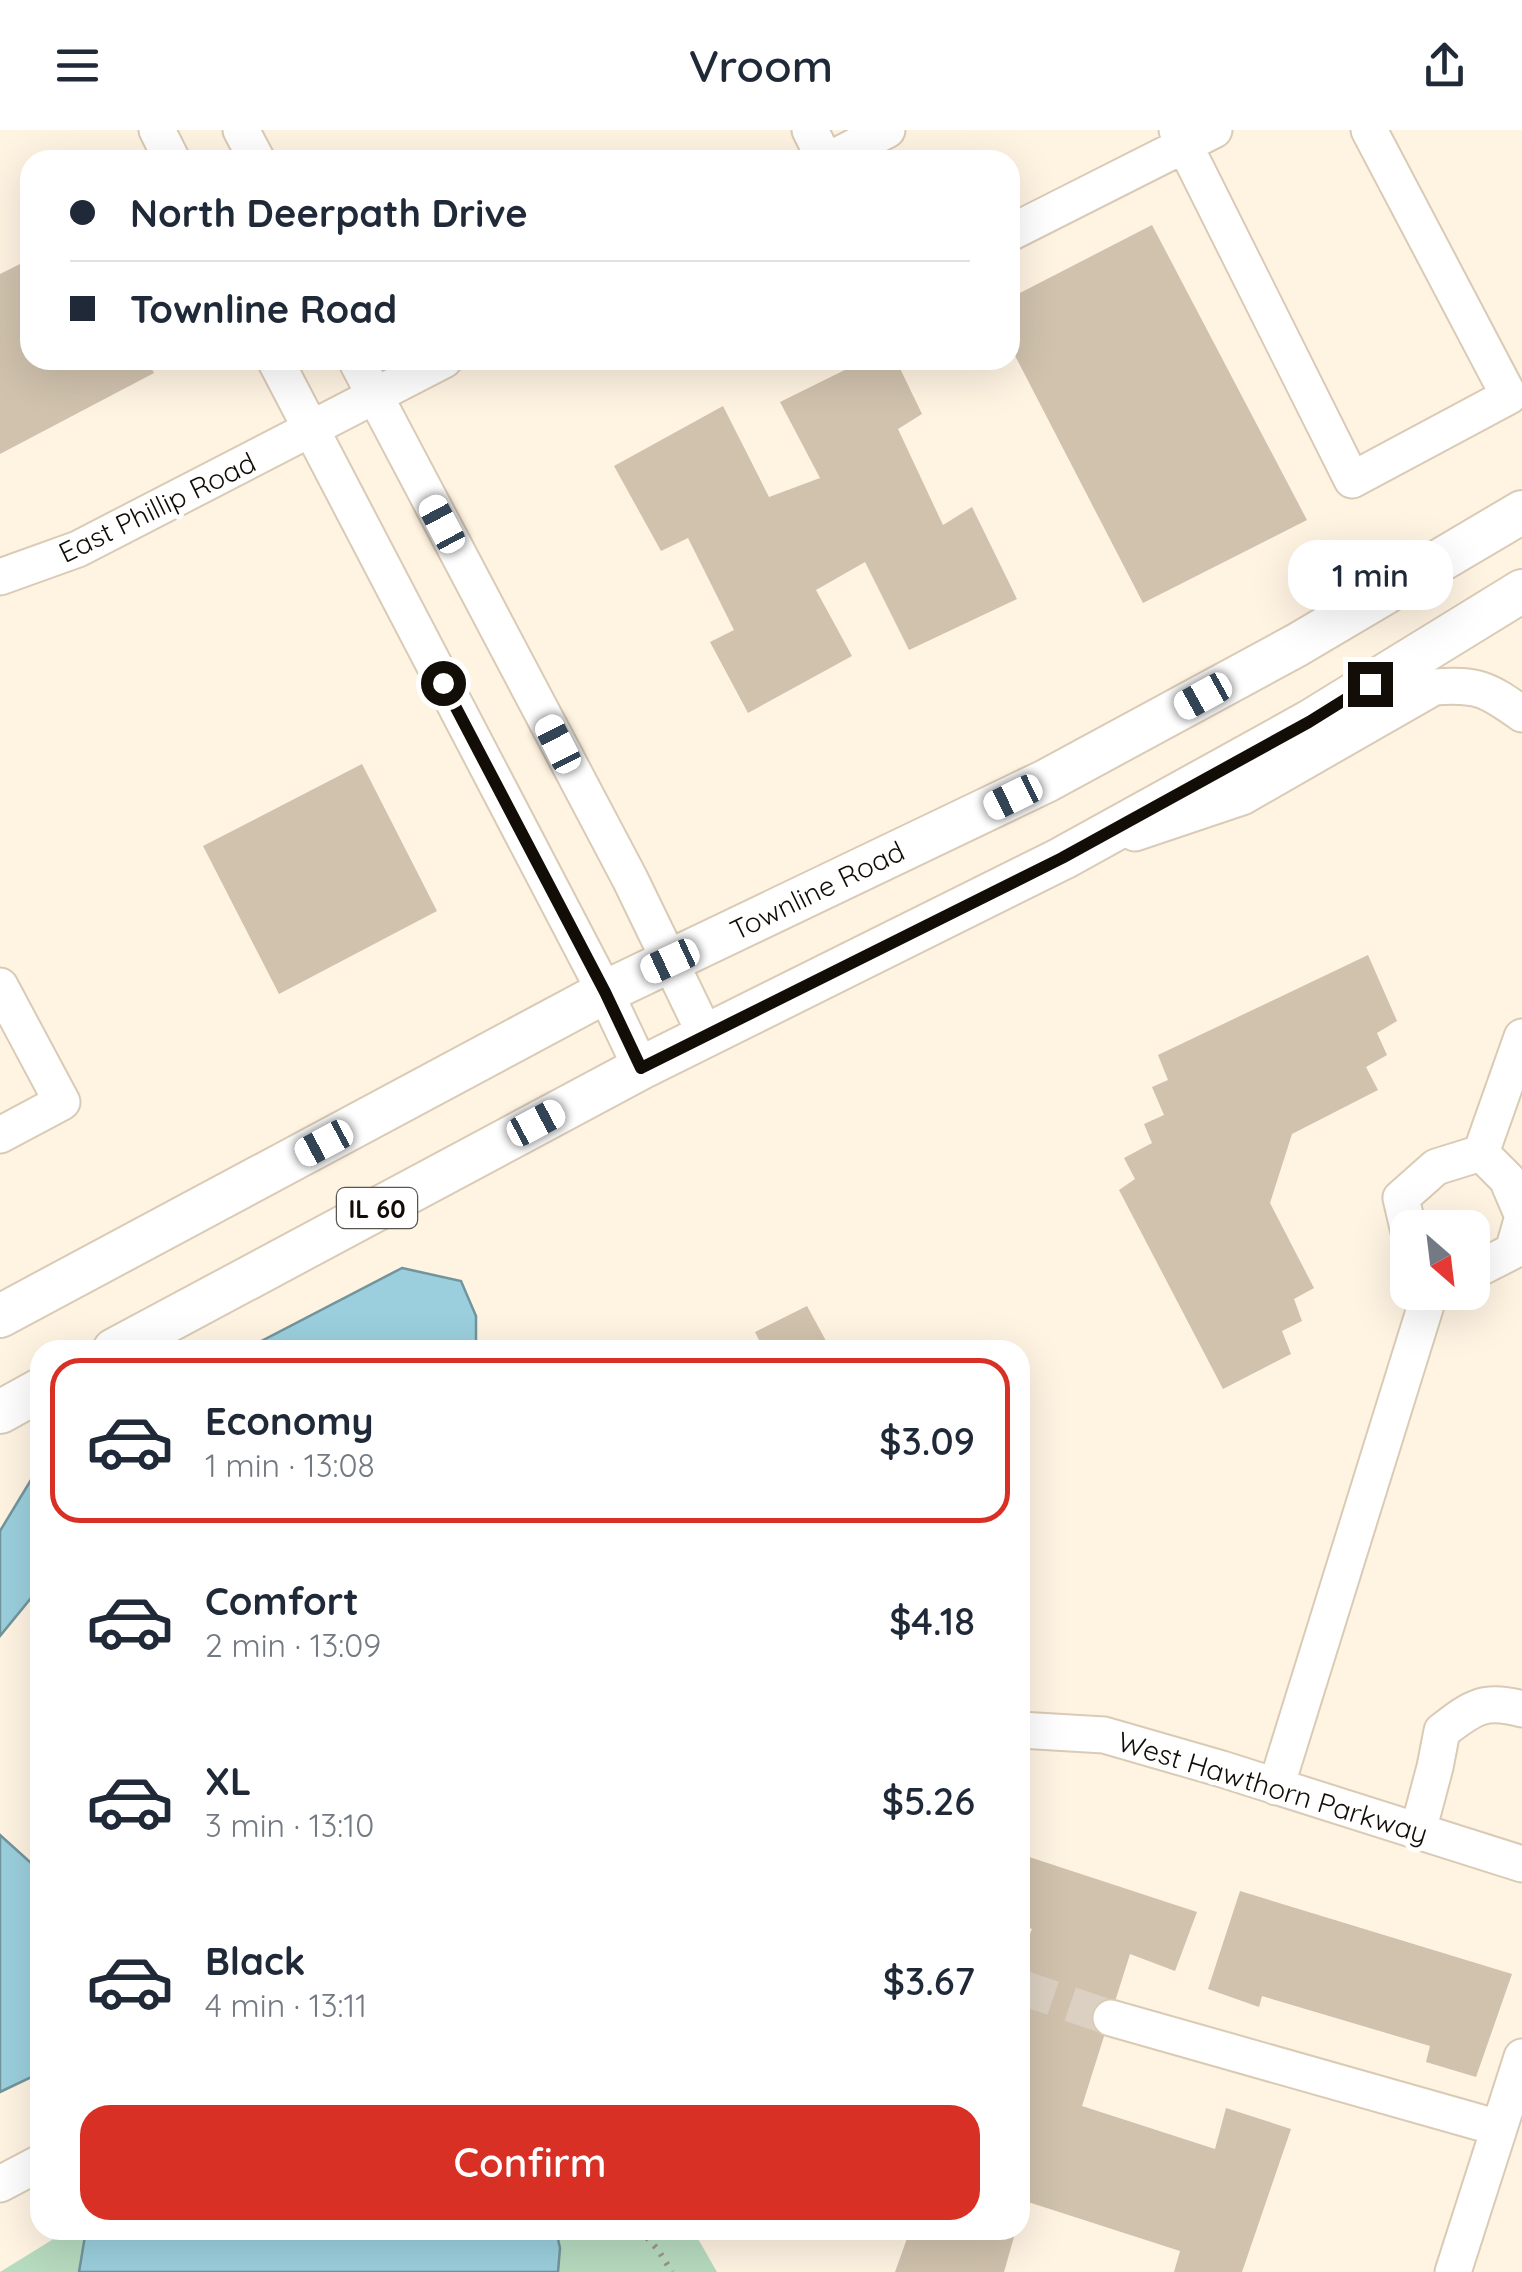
<!DOCTYPE html>
<meta charset="utf-8">
<style>
body{margin:0;font-family:Quicksand,sans-serif;background:#f6f6f7;color:#1f2937;height:100vh;display:flex;flex-direction:column;font-size:38px;white-space:nowrap}
*{box-sizing:border-box;margin:0}
p{font-size:32px;color:#747a83}
.icon{flex:none;width:55px;height:55px;fill:none;stroke:currentColor;stroke-width:2;stroke-linecap:round;stroke-linejoin:round}
.map{position:relative;flex:1;overflow:hidden}
.details{position:absolute;left:30px;top:1210px;width:1000px;height:900px;display:flex;flex-direction:column;background:#fff;border-radius:30px;box-shadow:0 10px 40px #0002}
.details>*{flex:none}
.guide{position:absolute;left:20px;top:20px;width:1000px;height:220px;border-radius:30px;box-shadow:0 10px 40px #0002;display:grid;align-content:center;height:220px;padding:0 50px;background:#fff}
.needle{width:65px;rotate:152deg}
.fabs{position:absolute;left:1390px;top:1080px;display:grid;gap:20px}
.fabs a{display:grid;place-items:center;width:100px;height:100px;border-radius:20px;background:#fff;box-shadow:0 10px 40px #0002;font-size:50px}
.end{position:absolute;width:45px;height:45px;margin:-22px;border:12px solid #120d06;background:#fff;box-shadow:0 0 0 5px #fff}
.from{border-radius:50%}
.bubble{position:absolute;height:70px;border-radius:30px;background:#fff;box-shadow:0 10px 40px #0002;font-size:32px;font-weight:600;line-height:70px;text-align:center}
.car{position:absolute;width:30px;height:60px;margin:-30px -15px;border-radius:12px;box-shadow:0 0 8px 2px #0007;background:linear-gradient(#fff 24%,#345 0 40%,#fff 0 76%,#345 0 86%,#fff 0)}
.guide b{display:flex;align-items:center;gap:35px;height:95px;font-size:38px}
.guide b+b{border-top:2px solid #e0e1e3}
.guide i{width:25px;height:25px;background:#1f2937}
ul{padding:18px 0 0;list-style:none}
li{display:flex;align-items:center;gap:30px;height:165px;margin:0 20px 15px;padding:0 30px;border:5px solid transparent;border-radius:30px}
li div{flex:1}
li b{display:block;font-size:38px}
li em{font-style:normal;font-weight:600}
li.selected{border-color:#d93025}
li>.icon{width:90px;height:90px;stroke-width:1.5}
.primary-button{display:flex;gap:20px;margin-top:auto;padding:20px 50px}
.primary-button a{flex:1;height:115px;border-radius:30px;background:#d93025;color:#fff;font-size:40px;font-weight:600;line-height:115px;text-align:center}
header{display:flex;justify-content:space-between;align-items:center;height:130px;padding:0 50px;background:#fff;font-size:45px;font-weight:600}
.map>svg:first-child{display:block}
.green{fill:#b7dbbf}
.water{fill:#9bcfdd;stroke:#72959c;stroke-width:2.5}
.building{fill:#d0c2ad}
.lines{fill:none;stroke-linecap:round;stroke-linejoin:round}
.minor-tunnel{stroke:#dbd0c1;stroke-width:35;stroke-dasharray:35 18;stroke-linecap:butt}
.minor-casing{stroke:#d9cbb5;stroke-width:39}
.major-casing{stroke:#d9cbb5;stroke-width:46}
.path{stroke:#9d9487;stroke-width:6;stroke-dasharray:2.5 8;stroke-linecap:butt}
.minor{stroke:#fff;stroke-width:35}
.major{stroke:#fff;stroke-width:42}
.route{stroke:#120d06;stroke-width:12}
.labels{text-anchor:middle;dominant-baseline:central;stroke-width:10;stroke-linejoin:round;paint-order:stroke}
.shield{fill:#fff;stroke:#595651;stroke-width:2.5}
.shield-label{font-size:25px;font-weight:bold;fill:#120d06}
.street-label{font-size:28px;fill:#120d06;stroke:#fff}
</style>
<header><svg class="icon" aria-label="menu" viewBox="0 0 24 24"><path d="M4 6h16M4 12h16M4 18h16"/></svg>Vroom<svg class="icon" aria-label="share" viewBox="0 0 24 24"><path d="M12 15V3M7 8l5-5 5 5M5 13v7h14v-7"/></svg></header>
<div class="map">
<svg width="1522" height="2142" viewBox="0 0 1522 2142">
<rect width="100%" height="100%" fill="#fff3e2"/>
<path class="green" d="M68,2100H693L717,2142H0Z"/>
<path class="water" d="M402,1138L461,1151L476,1186V1220H244Z
M40,1335V1457L0,1506V1401Z
M0,1705L40,1741V1943L0,1962Z
M86,2100H556L560,2118L558,2142H79Z"/>
<path class="building" d="M1152,95L1307,390L1143,473L1010,216V168Z
M30,129V230H147L154,243L0,324V144Z
M865,230H896L922,284L898,299L943,395L972,377L1017,469L909,520L865,432L816,460L852,526L748,583L710,512L734,500L688,408L661,421L614,336L723,276L769,367L820,348L780,272Z
M362,634L437,781L279,864L203,716Z
M1368,825L1397,891L1377,903L1387,925L1366,937L1378,960L1292,1004L1270,1073L1314,1158L1294,1169L1302,1191L1282,1201L1291,1224L1223,1259L1119,1060L1135,1049L1124,1028L1152,1013L1144,994L1164,985L1152,957L1168,950L1158,925Z
M807,1176L831,1220H764L755,1202Z
M1020,1724L1197,1782L1175,1841L1130,1824L1082,1976L1215,2019L1226,1978L1291,1999L1242,2142H1174L1180,2121L1025,2071L1020,2083V1830L1032,1799L1020,1794Z
M1240,1761L1512,1844L1476,1947L1426,1932L1430,1916L1262,1866L1259,1877L1208,1859Z
M910,2100H1016L1004,2142H895Z"/>
<g class="lines">
<path class="minor-tunnel" d="M1020,1857L1111,1888"/>
<defs>
<path id="minor" d="M157,0L172,30
M241,0L257,30
M810,0L825,30
M1177,0L1352,350L1509,266L1369,0
M829,30L887,0
M1010,103L1214,0
M275,230L605,862L641,938
M356,230L630,749L706,906
M0,447L78,419L444,230
M1135,703L1242,667L1434,557C1478,554 1487,559 1522,584
M0,856L62,972L0,1005
M1481,1023L1522,907
M1481,1023L1507,1049L1522,1084
M1408,1098L1401,1068L1436,1037L1481,1023
M1472,1142L1513,1121L1522,1090
M1020,1600L1104,1605L1222,1639L1522,1734
M1276,1657L1430,1162
M1418,1701L1435,1637L1442,1601C1472,1578 1484,1568 1522,1579
M1111,1888L1499,1998
M0,2054L40,2033
M1453,2142L1522,1927"/>
<path id="major" d="M0,1186L605,862L1046,651L1297,515L1522,382
M114,1220L641,938L1063,728L1309,592L1522,461
M0,1282L40,1260"/>
</defs>
<use href="#minor" class="minor-casing"/>
<use href="#major" class="major-casing"/>
<path class="path" d="M640,2100L658,2120L672,2142"/>
<use href="#minor" class="minor"/>
<use href="#major" class="major"/>
</g>
<g class="lines">
<path class="route" d="M443,553L605,862L641,938L1062,728L1309,592L1370,554"/>
</g>
<g class="labels">
<rect class="shield" x="337" y="1058" width="80" height="40" rx="8"/>
<g class="shield-label">
<text x="377" y="1078">IL 60</text>
</g>
<g class="street-label">
<text transform="translate(157 377) rotate(-26)">East Phillip Road</text>
<text transform="translate(817 760) rotate(-26)">Townline Road</text>
<text transform="translate(1273 1657) rotate(17)">West Hawthorn Parkway</text>
</g>
</g>
</svg>
<div class="fabs">
<a><svg class="needle" viewBox="-14 -14 28 28"><path d="M0-13l5 13h-10z" fill="#e53935"/><path d="M0 13l5-13h-10z" fill="#747a83"/></svg></a>
</div>
<i class="end from" style="left:443px;top:553px"></i>
<i class="end" style="left:1370px;top:554px"></i>
<div class="bubble" style="left:1288px;top:410px;width:165px">1 min</div>
<i class="car" style="left:442px;top:394px;rotate:332deg"></i>
<i class="car" style="left:1203px;top:566px;rotate:241deg"></i>
<i class="car" style="left:558px;top:614px;rotate:333deg"></i>
<i class="car" style="left:1013px;top:667px;rotate:244deg"></i>
<i class="car" style="left:670px;top:831px;rotate:245deg"></i>
<i class="car" style="left:536px;top:993px;rotate:62deg"></i>
<i class="car" style="left:324px;top:1013px;rotate:242deg"></i>
<div class="guide">
<b><i class="from"></i>North Deerpath Drive</b>
<b><i></i>Townline Road</b>
</div>
<section class="details">
<ul>
<li class="selected"><svg class="icon" aria-label="car" viewBox="0 0 24 24"><path d="M5 17H2v-5l4-1 3-4h7l3 4 3 1v5h-3M9 17h6M6 11h13"/><circle cx="7" cy="17" r="2"/><circle cx="17" cy="17" r="2"/></svg><div><b>Economy</b><p>1 min · 13:08</p></div><em>$3.09</em></li>
<li><svg class="icon" aria-label="car" viewBox="0 0 24 24"><path d="M5 17H2v-5l4-1 3-4h7l3 4 3 1v5h-3M9 17h6M6 11h13"/><circle cx="7" cy="17" r="2"/><circle cx="17" cy="17" r="2"/></svg><div><b>Comfort</b><p>2 min · 13:09</p></div><em>$4.18</em></li>
<li><svg class="icon" aria-label="car" viewBox="0 0 24 24"><path d="M5 17H2v-5l4-1 3-4h7l3 4 3 1v5h-3M9 17h6M6 11h13"/><circle cx="7" cy="17" r="2"/><circle cx="17" cy="17" r="2"/></svg><div><b>XL</b><p>3 min · 13:10</p></div><em>$5.26</em></li>
<li><svg class="icon" aria-label="car" viewBox="0 0 24 24"><path d="M5 17H2v-5l4-1 3-4h7l3 4 3 1v5h-3M9 17h6M6 11h13"/><circle cx="7" cy="17" r="2"/><circle cx="17" cy="17" r="2"/></svg><div><b>Black</b><p>4 min · 13:11</p></div><em>$3.67</em></li>
</ul>
<div class="primary-button"><a>Confirm</a></div>
</section>
</div>
